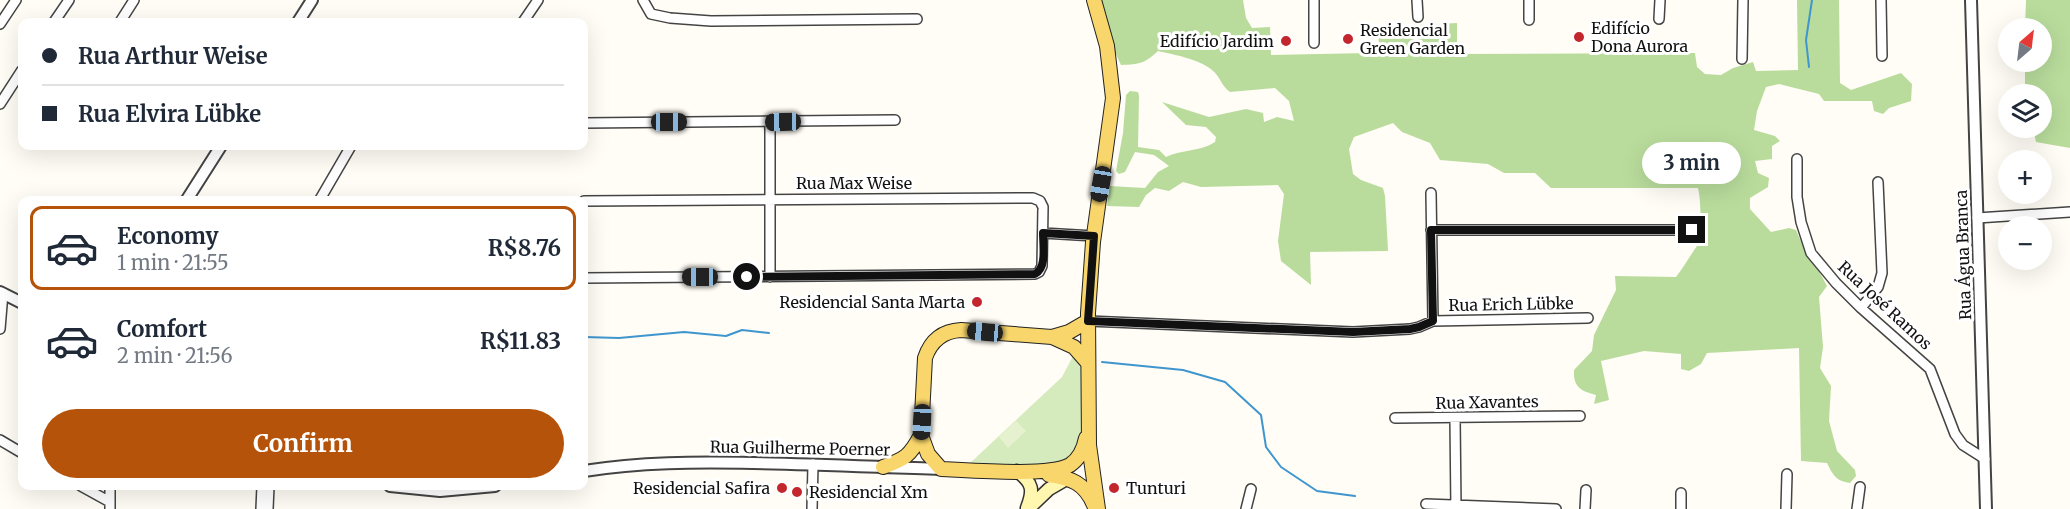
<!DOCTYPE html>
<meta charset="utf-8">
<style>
body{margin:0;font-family:Merriweather,serif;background:#f2f2f3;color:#1f2937;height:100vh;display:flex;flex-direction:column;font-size:22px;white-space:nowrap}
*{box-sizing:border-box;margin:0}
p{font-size:20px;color:#747a83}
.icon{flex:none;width:33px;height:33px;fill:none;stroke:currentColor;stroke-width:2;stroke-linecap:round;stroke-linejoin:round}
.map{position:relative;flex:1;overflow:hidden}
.details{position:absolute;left:18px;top:196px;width:570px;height:294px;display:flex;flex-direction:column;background:#fff;border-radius:12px;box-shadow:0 6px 24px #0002}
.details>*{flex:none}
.banner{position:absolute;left:18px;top:18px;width:570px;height:132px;border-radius:12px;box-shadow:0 6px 24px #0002;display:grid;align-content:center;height:132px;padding:0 24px;background:#fff}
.needle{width:39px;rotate:28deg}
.tools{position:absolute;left:1998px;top:18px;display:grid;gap:12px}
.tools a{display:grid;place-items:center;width:54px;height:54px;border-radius:50%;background:#fff;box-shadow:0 6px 24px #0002;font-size:30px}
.end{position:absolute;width:27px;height:27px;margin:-14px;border:8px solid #111;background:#fff;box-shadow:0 0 0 3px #fff}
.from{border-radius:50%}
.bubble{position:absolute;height:42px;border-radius:21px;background:#fff;box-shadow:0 6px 24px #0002;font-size:20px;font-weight:700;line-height:42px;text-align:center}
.car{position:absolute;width:18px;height:36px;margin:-18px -9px;border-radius:8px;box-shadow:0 0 4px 2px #0007;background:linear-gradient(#222 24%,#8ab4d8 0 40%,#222 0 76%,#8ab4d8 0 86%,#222 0)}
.banner b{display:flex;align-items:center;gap:21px;height:57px;font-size:22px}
.banner b+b{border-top:2px solid #e0e1e3}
.banner i{width:15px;height:15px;background:#1f2937}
ul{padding:10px 0 0;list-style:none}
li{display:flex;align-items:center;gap:18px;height:84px;margin:0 12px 9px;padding:0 12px;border:3px solid transparent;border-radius:12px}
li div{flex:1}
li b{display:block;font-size:22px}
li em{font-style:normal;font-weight:700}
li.on{border-color:#b45309}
li>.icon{width:54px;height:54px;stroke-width:1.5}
.primary-button{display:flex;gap:12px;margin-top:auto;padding:12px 24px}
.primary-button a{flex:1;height:69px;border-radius:36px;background:#b45309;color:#fff;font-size:24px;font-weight:700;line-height:69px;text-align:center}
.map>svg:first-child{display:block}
.green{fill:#d5ebbd}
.forest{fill:#b9dc9c}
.pitch{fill:#e6f2cf}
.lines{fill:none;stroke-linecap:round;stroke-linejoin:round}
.stream{stroke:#3f96cf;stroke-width:2}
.minor-casing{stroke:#444;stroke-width:12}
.tertiary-casing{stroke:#444;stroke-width:14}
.secondary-casing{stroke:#333;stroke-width:15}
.primary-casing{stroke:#222;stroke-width:16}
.minor{stroke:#fff;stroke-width:9}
.tertiary{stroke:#fff;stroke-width:10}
.secondary{stroke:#fff6b0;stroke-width:12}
.primary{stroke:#f9d66b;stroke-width:14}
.route{stroke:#111;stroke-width:8}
.poi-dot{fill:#c4262e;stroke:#fff;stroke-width:2}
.labels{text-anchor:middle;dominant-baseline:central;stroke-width:6;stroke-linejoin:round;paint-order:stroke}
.poi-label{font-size:16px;fill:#111;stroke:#fff;text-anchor:start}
.street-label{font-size:16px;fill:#111;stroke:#fff}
</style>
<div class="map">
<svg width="2070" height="509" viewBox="0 0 2070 509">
<rect width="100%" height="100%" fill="#fffdf5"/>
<path class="green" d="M1074,354L1081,365L1082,441L1065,463L1037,465L969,464L1062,377Z"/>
<path class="forest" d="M1101,0H1243L1246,18L1252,28L1270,27L1271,55L1368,53L1379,47L1378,27L1457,23V54L1695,53L1697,67L1705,74L1721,75L1733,68L1753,62L1756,71L1798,70L1797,0H1839L1840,83L1851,90L1901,73L1912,84L1911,101L1889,108L1883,114L1874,111L1872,101H1824L1819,94L1779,84L1766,87L1757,111L1754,130L1775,136L1780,141L1772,146V159L1755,161L1758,173L1769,178L1768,187L1750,198V209L1771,232L1789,228L1796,230C1804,251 1817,266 1827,286L1819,297L1823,347L1820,368L1831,386L1829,421L1837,451L1855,470L1856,476L1850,483C1836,481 1833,475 1827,463L1801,461L1799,348L1707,353L1701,364L1689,371L1681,369V354L1644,351L1601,361L1609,400L1594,404L1596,395C1581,391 1573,387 1574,370L1592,351L1594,335L1616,290L1615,276L1676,277C1687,263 1694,248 1706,234C1698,220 1702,204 1698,188H1551L1535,173H1504L1488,164L1440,160L1430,143L1402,132L1393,123L1354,137L1349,149L1353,174L1361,180L1383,188L1385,196L1388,251L1310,252L1311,285L1281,261L1278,241L1284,194L1278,185L1201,187L1183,182L1169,191L1155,188L1146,195L1139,207L1107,206L1110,186L1145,188L1158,172L1169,166L1154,155L1135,152L1125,172L1119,174L1116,171L1123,133L1126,95L1130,91L1138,92L1139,96L1138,147L1159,150L1166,157C1182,149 1200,152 1215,142L1216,137L1206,127L1186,125L1162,102L1209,117L1246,109L1263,113L1264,122L1277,117L1294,121L1289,101L1275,88L1230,92C1222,87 1220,76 1212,70C1199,59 1175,55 1158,51C1144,64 1140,64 1121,65L1114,50Z
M2026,0H2070V148L2036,142L2033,128H2042V94H2025V62H2042V28H2025Z"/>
<path class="pitch" d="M1016,421L1026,431L1008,448L999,437Z"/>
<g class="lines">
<path class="stream" d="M1809,67L1806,40L1812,0
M584,337L619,338L684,332L726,336L742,330L769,333
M1102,362L1183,370L1225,382L1261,415L1266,447L1281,467L1317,491L1355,496"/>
<defs>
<path id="minor" d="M643,0L651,14L670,18L711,21L917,19
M1417,0L1418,17
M1529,0V20
M1881,0L1882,56
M1659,19L1660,0
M54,22L69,0
M120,22L134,0
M523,22L538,0
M0,24L16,0
M1314,43V0
M1742,59L1743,0
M0,104L22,70
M770,122V277
M584,123L895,120
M1797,159V197L1801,222L1811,253L1836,283L1861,308L1930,369L1955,434L1963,445L1985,459
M1431,193L1433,321
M319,201L351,146
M584,201L1033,198L1040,201L1043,207L1042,266L1039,272L1035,274L584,278
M1977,218L2070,212
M1431,230H1692
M1043,233L1094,236
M1861,308L1878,287L1882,273L1878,182
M1088,321L1353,332L1410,329L1419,327L1433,321L1588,318
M0,329L3,293
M1395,418L1580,416
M1455,418L1456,509
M0,440L22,453
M81,486L110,502
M1426,504L1556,509
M110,509V486
M261,509L262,486
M268,509L269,486
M812,509L813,464
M1246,509L1251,489
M1585,509L1586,490
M1681,509V493
M1786,509L1787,474
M1857,509L1860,487"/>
<path id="tertiary" d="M1971,0L1986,509
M298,22L312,0
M186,201L221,146
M0,292L22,303
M584,471C642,462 694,462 753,463C815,464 878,467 941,469
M390,486L440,491L495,486"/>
<path id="secondary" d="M1017,471C1033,483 1034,490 1027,508
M1028,509L1049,489L1068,478"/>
<path id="primary" d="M1094,0L1107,46L1113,98L1093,242L1088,313L1089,445L1098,509
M1052,337L1074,347L1088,363
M1086,438C1084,448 1079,459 1070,465C1049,477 967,470 941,469L928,454L921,435L925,358C931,340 943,331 961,330L1052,337L1069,332L1088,321
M883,467C905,459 910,456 921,435
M1049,475C1071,478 1085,483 1094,505"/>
</defs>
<use href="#minor" class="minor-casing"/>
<use href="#tertiary" class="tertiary-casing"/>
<use href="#secondary" class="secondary-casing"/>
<use href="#primary" class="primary-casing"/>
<use href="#minor" class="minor"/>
<use href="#tertiary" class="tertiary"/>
<use href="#secondary" class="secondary"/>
<use href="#primary" class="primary"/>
</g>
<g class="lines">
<path class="route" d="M747,277L1035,274C1047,268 1043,246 1043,233L1094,236L1088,321L1353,332L1410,329L1419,327L1433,321L1431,230H1692"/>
</g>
<g class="poi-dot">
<circle cx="1579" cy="37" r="6"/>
<circle cx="1348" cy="39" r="6"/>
<circle cx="1286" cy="41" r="6"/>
<circle cx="977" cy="302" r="6"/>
<circle cx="782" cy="488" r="6"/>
<circle cx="1114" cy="488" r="6"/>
<circle cx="797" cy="492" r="6"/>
</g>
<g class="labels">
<g class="poi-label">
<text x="1591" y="28">Edifício<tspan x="1591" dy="18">Dona Aurora</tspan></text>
<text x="1360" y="30">Residencial<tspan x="1360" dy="18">Green Garden</tspan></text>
<text x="1274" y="41" text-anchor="end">Edifício Jardim</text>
<text x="965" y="302" text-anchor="end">Residencial Santa Marta</text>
<text x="770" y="488" text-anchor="end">Residencial Safira</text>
<text x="1126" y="488">Tunturi</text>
<text x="809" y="492">Residencial Xm</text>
</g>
<g class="street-label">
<text x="854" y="183">Rua Max Weise</text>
<text transform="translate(1963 255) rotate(-92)">Rua Água Branca</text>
<text transform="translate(1511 304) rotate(-1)">Rua Erich Lübke</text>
<text transform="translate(1885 305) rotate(43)">Rua José Ramos</text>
<text transform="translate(1487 402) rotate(-1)">Rua Xavantes</text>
<text transform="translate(800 448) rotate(1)">Rua Guilherme Poerner</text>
</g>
</g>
</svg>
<div class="tools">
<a><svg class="needle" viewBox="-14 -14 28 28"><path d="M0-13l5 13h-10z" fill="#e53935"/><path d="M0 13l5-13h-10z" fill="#747a83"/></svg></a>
<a><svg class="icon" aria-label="layers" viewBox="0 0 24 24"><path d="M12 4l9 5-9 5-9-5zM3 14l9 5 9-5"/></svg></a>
<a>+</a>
<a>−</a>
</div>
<i class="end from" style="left:747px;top:277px"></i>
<i class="end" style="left:1692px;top:230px"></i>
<div class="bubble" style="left:1642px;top:142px;width:99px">3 min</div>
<i class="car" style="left:669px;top:122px;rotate:90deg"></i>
<i class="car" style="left:783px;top:122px;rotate:269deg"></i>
<i class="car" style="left:1101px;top:184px;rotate:190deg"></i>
<i class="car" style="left:700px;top:277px;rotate:270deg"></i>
<i class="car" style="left:985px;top:332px;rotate:275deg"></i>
<i class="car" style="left:922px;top:422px;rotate:183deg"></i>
<div class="banner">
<b><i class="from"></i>Rua Arthur Weise</b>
<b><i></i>Rua Elvira Lübke</b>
</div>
<section class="details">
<ul>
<li class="on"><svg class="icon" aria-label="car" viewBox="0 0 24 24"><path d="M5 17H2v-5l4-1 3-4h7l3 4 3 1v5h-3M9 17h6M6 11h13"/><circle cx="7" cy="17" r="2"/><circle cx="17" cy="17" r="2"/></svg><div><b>Economy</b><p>1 min · 21:55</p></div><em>R$8.76</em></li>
<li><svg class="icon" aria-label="car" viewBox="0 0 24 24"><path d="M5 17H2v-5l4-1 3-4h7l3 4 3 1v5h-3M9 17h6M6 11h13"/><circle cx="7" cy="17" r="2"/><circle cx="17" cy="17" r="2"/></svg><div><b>Comfort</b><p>2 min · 21:56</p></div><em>R$11.83</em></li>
</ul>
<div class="primary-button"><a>Confirm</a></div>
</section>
</div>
